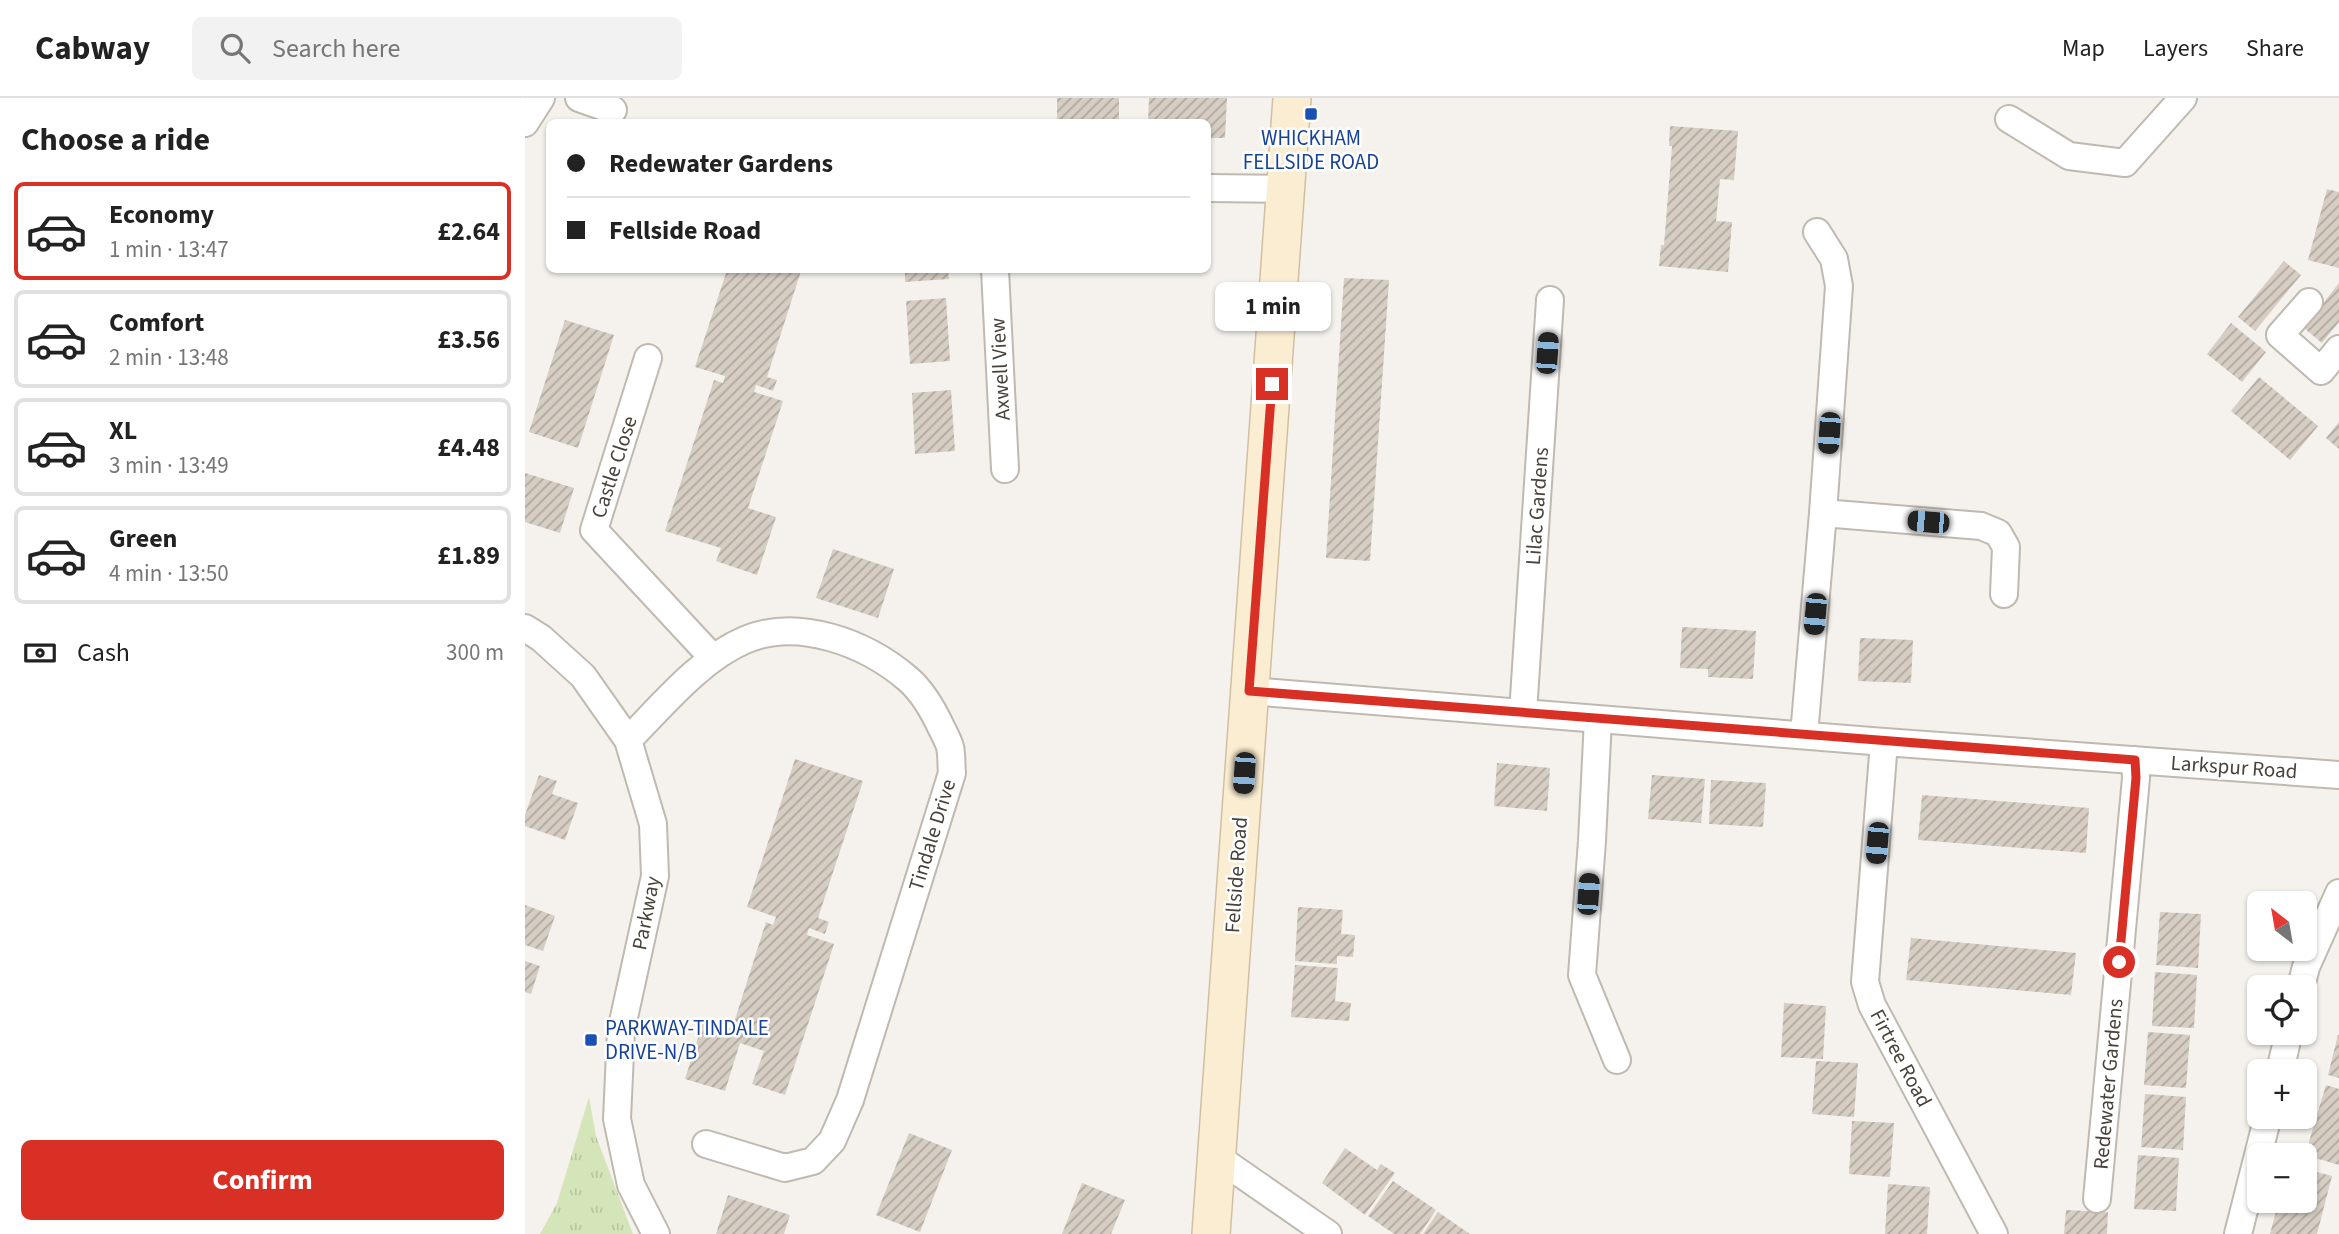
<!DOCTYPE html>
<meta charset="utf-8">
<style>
body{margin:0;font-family:"Source Sans 3",sans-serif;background:#f2f2f2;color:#222;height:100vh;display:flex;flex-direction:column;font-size:26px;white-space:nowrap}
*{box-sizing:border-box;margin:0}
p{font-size:23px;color:#767676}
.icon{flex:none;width:38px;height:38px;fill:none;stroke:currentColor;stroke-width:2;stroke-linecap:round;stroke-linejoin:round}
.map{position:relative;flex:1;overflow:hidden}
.side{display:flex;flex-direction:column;background:#fff;width:525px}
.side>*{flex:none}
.top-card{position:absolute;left:21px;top:21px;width:665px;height:154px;border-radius:10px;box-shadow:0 2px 5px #0004;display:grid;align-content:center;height:154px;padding:0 21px;background:#fff}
.needle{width:46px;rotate:329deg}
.buttons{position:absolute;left:1722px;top:793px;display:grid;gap:14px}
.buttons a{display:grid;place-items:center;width:70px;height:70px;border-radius:10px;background:#fff;box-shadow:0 2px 5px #0004;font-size:35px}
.end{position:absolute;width:32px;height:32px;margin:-16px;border:9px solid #d93025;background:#fff;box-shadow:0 0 0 4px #fff}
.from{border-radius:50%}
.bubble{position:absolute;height:49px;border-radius:10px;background:#fff;box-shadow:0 2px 5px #0004;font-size:23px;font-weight:700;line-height:49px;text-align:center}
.car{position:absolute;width:21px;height:42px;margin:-21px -10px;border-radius:9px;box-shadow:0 0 5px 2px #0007;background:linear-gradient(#222 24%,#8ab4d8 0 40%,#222 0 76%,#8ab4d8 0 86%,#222 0)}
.top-card b{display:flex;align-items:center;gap:24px;height:66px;font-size:26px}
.top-card b+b{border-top:2px solid #e0e0e0}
.top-card i{width:18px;height:18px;background:#222}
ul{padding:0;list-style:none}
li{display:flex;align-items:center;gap:21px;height:98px;margin:0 14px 10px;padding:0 7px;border:4px solid #e0e0e0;border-radius:10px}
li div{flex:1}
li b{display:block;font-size:26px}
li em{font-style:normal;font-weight:700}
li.on{border-color:#d93025}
li>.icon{width:63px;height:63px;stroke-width:1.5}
h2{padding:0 21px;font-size:32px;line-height:84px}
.pay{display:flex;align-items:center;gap:18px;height:77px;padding:0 21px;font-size:26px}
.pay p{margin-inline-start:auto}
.primary-button{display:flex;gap:14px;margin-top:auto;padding:14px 21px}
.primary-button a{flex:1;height:80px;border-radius:10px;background:#d93025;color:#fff;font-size:28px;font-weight:700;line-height:80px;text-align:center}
header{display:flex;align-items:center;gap:42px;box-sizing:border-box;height:98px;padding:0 35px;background:#fff;border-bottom:2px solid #e0e0e0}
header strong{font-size:33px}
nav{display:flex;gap:38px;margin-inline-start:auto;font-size:24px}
.search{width:490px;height:63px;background:#f2f2f2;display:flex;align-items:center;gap:18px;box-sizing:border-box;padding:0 24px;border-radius:10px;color:#767676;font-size:26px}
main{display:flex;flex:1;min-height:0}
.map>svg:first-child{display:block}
.grass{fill:url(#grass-tufts)}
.building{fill:url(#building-hatch)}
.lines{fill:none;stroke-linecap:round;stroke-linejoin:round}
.street-casing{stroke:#c0b9b0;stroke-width:30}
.secondary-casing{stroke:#d0c0a1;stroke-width:40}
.street{stroke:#fff;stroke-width:26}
.secondary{stroke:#faedd1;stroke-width:37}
.route{stroke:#d93025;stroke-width:9}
.transit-dot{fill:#1a4fb4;stroke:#fff;stroke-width:2.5}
.labels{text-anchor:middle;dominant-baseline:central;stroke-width:5;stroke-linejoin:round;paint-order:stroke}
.transit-label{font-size:21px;fill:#164399;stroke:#fff}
.street-label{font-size:21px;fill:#49423b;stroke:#fff}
</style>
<header>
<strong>Cabway</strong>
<div class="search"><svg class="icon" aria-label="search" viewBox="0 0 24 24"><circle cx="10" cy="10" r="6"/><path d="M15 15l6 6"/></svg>Search here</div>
<nav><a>Map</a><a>Layers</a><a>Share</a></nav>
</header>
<main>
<section class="side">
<h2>Choose a ride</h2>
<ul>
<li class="on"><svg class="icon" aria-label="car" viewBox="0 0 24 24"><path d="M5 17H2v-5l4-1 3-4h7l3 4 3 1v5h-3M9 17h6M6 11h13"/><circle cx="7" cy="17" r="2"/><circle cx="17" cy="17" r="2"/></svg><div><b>Economy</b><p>1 min · 13:47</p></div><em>£2.64</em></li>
<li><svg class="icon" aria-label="car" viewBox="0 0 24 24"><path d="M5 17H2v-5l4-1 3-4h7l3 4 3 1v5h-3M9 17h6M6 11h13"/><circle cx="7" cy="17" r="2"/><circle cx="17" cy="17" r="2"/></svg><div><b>Comfort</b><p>2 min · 13:48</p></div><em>£3.56</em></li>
<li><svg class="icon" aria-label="car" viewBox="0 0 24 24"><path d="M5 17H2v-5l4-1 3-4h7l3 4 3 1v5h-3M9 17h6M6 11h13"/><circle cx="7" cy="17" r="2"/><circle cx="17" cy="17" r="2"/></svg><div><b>XL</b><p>3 min · 13:49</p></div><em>£4.48</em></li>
<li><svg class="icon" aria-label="car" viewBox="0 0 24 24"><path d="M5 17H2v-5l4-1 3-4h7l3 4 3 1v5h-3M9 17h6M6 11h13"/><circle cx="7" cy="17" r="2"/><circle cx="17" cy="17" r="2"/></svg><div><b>Green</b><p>4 min · 13:50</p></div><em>£1.89</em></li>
</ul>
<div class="pay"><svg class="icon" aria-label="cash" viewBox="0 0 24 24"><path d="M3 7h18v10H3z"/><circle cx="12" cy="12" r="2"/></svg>Cash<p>300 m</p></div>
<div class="primary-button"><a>Confirm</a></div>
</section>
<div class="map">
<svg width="1814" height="1136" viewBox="0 0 1814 1136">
<defs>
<pattern id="grass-tufts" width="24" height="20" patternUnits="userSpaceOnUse" patternTransform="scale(1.75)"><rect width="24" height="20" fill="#d5e5ba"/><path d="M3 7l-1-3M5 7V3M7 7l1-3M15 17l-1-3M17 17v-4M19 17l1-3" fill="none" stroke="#b8c6a1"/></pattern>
<pattern id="building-hatch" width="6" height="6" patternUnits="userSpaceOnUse" patternTransform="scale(1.75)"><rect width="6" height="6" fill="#d6cdc3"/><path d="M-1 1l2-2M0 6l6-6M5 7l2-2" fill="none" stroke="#b0a8a0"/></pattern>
</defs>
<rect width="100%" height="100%" fill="#f5f2ed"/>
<path class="grass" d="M64,999L71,1038L108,1136H15L32,1105Z"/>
<path class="building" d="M532,0H594V24H532Z
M624,0H702L700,40H682V24H623Z
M1145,28L1213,33L1209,82L1195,81L1191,123L1207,124L1203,174L1134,168L1136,147H1139L1147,48H1144Z
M1802,91L1814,94V170L1783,162Z
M1759,163L1776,177L1730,233L1713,219Z
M202,172L276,173L242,279L252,282L248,293L231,287L229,294L258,303L223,410L251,419L232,477L191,463L196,450L140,433L189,282L198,285L200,278L170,269Z
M380,172H423L424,181L380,184Z
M819,180L864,182L845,463L801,460Z
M1814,185V224L1797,245L1779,230Z
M421,200L425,263L385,266L381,203Z
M40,222L89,237L53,350L4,334Z
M1706,225L1741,254L1717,284L1682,256Z
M1734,279L1793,328L1765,362L1706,313Z
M426,292L430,353L390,356L387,295Z
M1814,324V351L1801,340Z
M0,375L49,390L35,435L0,424Z
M308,451L369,471L353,520L291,500Z
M1157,529L1231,533L1228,581L1183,579V571L1155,570Z
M1335,540L1388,542L1386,585L1333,583Z
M270,661L338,683L293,820L304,824L300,836L284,830L282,837L309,846L260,997L227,986L239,953L215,945L200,993L160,981L179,921L207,931L241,824L248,827L251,819L222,809Z
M972,665L1025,670L1022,713L969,708Z
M14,677L32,683L27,696L53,705L40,742L0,728V717Z
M1127,677L1180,681L1176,725L1123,721Z
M1186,682L1241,685L1238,729L1184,726Z
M1397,697L1564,710L1561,755L1393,742Z
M0,807L30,818L18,853L0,847Z
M773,809L818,812L816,836L830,837L828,859L812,858V866L770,863Z
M1635,814L1676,816L1673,870L1631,867Z
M1386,840L1551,855L1546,897L1381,882Z
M0,863L15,868L6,896L0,894Z
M770,867L813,870L810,903L826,905L824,923L766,919Z
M1630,874L1672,877L1669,930L1627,928Z
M1259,905L1301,908L1298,961L1256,959Z
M1623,934L1665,937L1661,990L1619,987Z
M1813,937H1814V980L1803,977Z
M1291,963L1333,965L1329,1019L1287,1016Z
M1801,987L1814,991V1067L1780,1057Z
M1620,996L1661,999L1658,1052L1616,1049Z
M1327,1023L1369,1025L1365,1079L1324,1076Z
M384,1035L427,1052L395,1134L351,1117Z
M820,1050L852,1072L856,1066L870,1075L840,1117L797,1085Z
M1613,1057L1654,1060L1651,1113L1609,1111Z
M1780,1071L1807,1078L1792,1136H1745L1754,1102H1780Z
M868,1083L911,1112L895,1136H869L843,1118Z
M557,1085L600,1102L586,1136H537Z
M1363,1086L1405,1089L1402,1136H1360Z
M203,1097L265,1117L259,1136H191Z
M1541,1112L1583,1114L1582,1136H1539Z
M913,1114L945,1136H898Z"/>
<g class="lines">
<defs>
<path id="street" d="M54,0L88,12
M1484,21L1544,58L1600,65L1658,0
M0,25L16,0
M682,90L761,91
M470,172L480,371
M1784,204L1755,237L1796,273L1814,251
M123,260L69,432L187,559
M1298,415L1456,428L1473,435L1481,449L1479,496
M0,530L16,540L58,578L103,642L128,726L130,778L96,933L92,1021L106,1087L131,1136
M725,593L1359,644L1814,677
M998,615L1025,202
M1073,621L1067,743L1057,877L1092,962
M1279,637L1298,415L1314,188L1309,161L1292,134
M103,642C137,608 175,561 220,542C273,519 341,545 383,581C397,593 408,612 416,629C419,635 423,642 425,649C427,657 426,667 427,675L325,1002L307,1043L288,1063L260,1070L181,1046
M1359,644L1340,884L1347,907L1469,1136
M1776,889L1781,869L1814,795
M1755,973L1764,934
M692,1059L803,1136
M1572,1101L1611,680L1610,662
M1713,1136L1743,1018"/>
<path id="secondary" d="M686,1136L767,0"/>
</defs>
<use href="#street" class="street-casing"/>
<use href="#secondary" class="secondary-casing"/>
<use href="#street" class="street"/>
<use href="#secondary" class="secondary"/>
</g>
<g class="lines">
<path class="route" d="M747,286L724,593L1610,662L1611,680L1594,864"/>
</g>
<g class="transit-dot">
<rect x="779" y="9" width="14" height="14" rx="3.5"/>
<rect x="59" y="935" width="14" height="14" rx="3.5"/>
</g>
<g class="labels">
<g class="transit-label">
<text x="786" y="40">WHICKHAM<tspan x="786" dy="24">FELLSIDE ROAD</tspan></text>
<text x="80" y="930" text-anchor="start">PARKWAY-TINDALE<tspan x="80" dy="24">DRIVE-N/B</tspan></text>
</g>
<g class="street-label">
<text transform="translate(475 271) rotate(-93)">Axwell View</text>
<text transform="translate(89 369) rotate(-72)">Castle Close</text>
<text transform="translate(1012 408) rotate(-86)">Lilac Gardens</text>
<text transform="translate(1709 669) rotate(4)">Larkspur Road</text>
<text transform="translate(407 737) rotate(-73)">Tindale Drive</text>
<text transform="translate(711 777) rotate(-86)">Fellside Road</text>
<text transform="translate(121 815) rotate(-79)">Parkway</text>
<text transform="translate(1376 960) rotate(62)">Firtree Road</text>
<text transform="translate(1583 986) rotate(-85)">Redewater Gardens</text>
</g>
</g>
</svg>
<div class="buttons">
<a><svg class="needle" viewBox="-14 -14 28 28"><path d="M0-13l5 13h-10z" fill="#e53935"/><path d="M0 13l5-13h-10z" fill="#767676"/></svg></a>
<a><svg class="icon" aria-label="locate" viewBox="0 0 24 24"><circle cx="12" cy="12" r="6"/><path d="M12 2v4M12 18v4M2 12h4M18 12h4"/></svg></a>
<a>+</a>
<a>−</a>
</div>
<i class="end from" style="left:1594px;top:864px"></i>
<i class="end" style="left:747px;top:286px"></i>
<div class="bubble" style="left:690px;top:184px;width:116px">1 min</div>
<i class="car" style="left:1022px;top:255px;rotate:4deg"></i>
<i class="car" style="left:1304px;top:335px;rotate:184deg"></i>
<i class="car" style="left:1403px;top:424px;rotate:275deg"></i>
<i class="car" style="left:1290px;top:516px;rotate:185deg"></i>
<i class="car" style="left:719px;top:675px;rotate:184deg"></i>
<i class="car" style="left:1352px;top:745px;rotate:185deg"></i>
<i class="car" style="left:1063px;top:796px;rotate:4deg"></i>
<div class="top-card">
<b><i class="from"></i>Redewater Gardens</b>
<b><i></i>Fellside Road</b>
</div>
</div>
</main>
